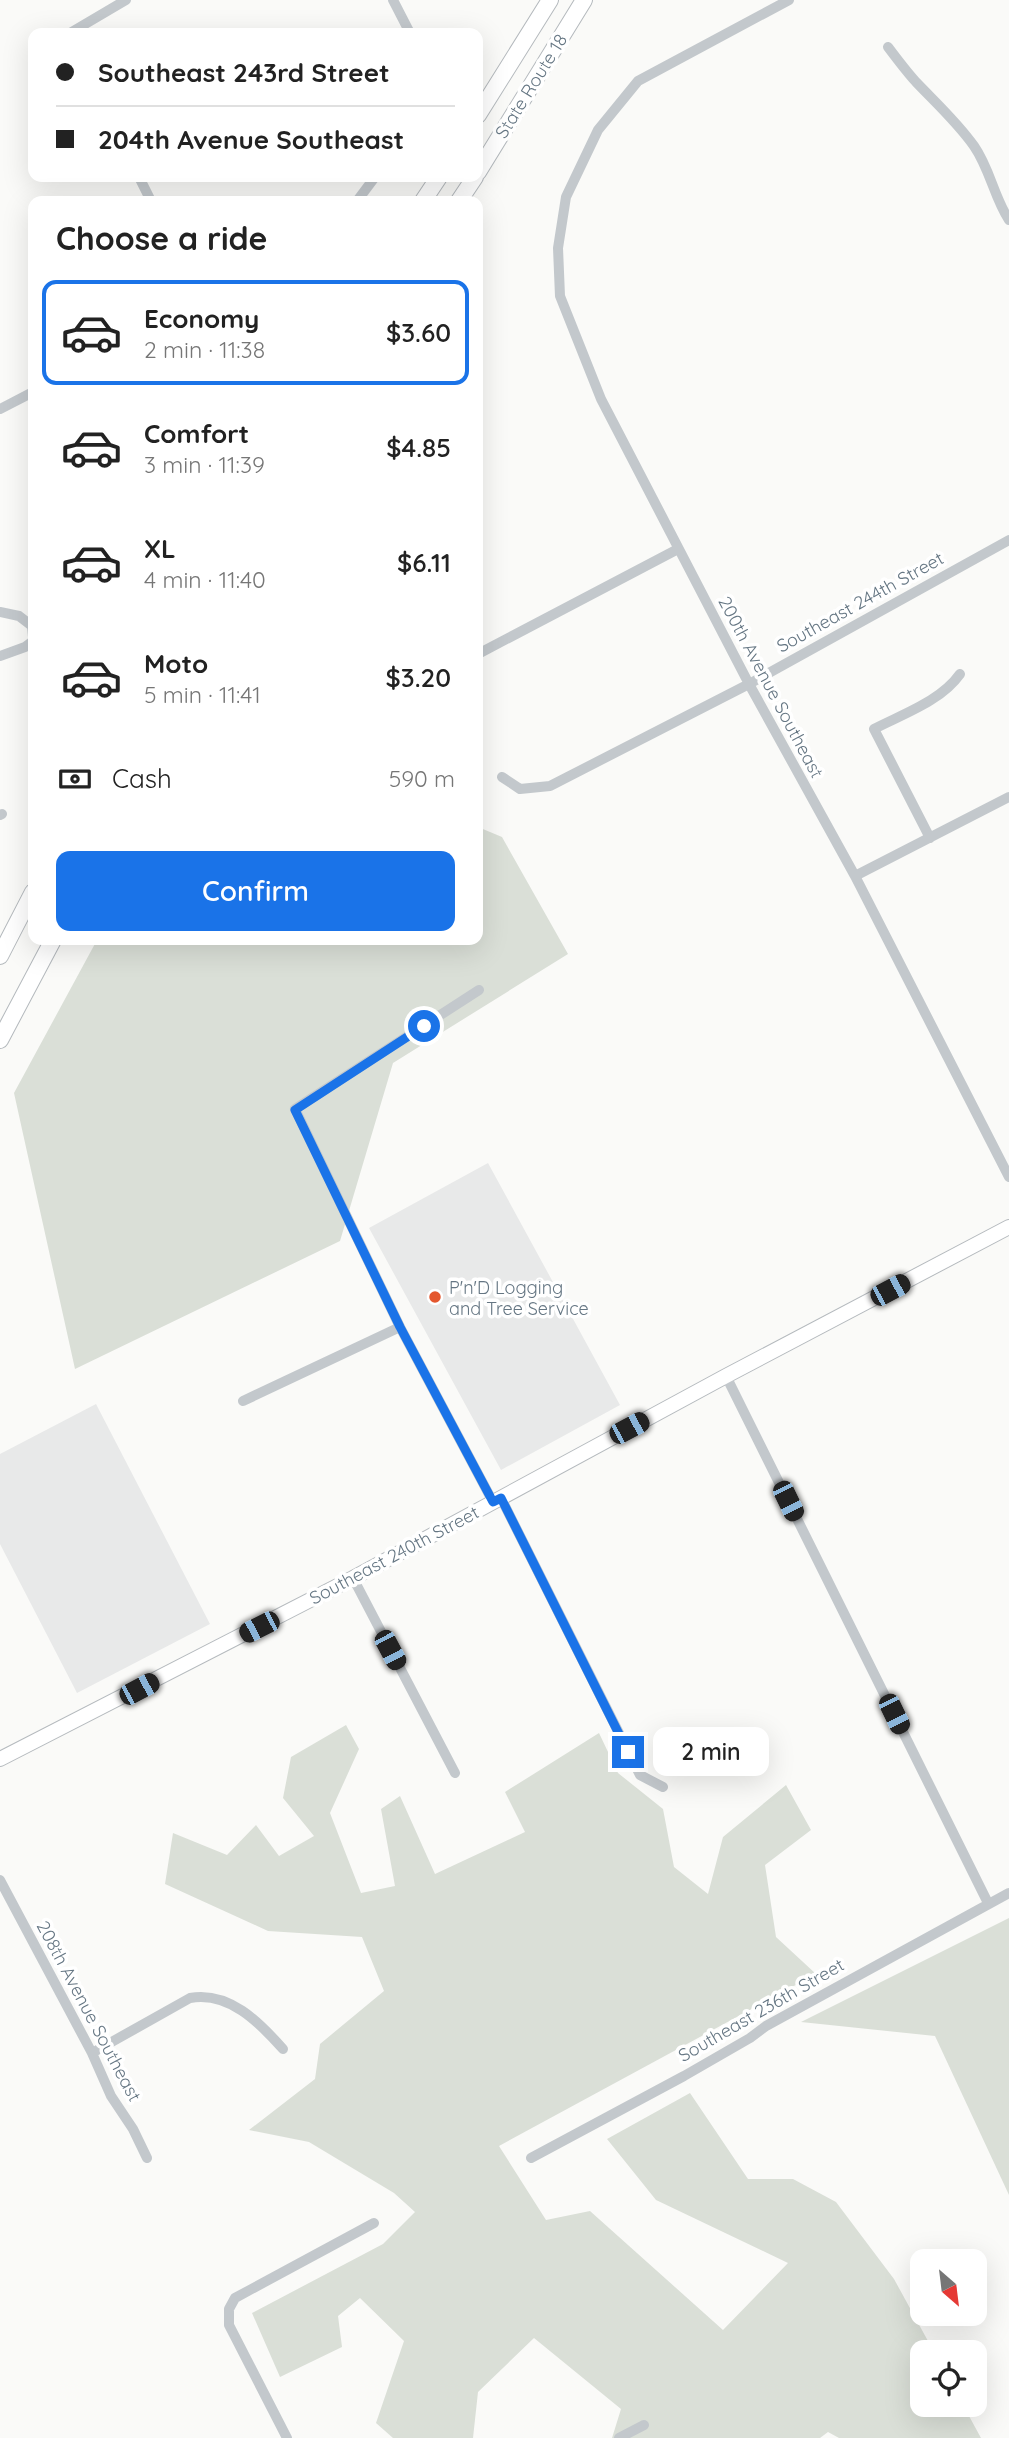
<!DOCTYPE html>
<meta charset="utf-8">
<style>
body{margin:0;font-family:Quicksand,sans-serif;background:#f6f6f6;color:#222;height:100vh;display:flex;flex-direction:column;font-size:26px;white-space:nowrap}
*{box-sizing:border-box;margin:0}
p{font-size:23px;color:#767676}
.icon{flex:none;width:38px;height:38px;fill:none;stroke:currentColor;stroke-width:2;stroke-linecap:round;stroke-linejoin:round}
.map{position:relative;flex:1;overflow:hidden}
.side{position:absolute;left:28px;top:196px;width:455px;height:749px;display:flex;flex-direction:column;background:#fff;border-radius:14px;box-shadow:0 7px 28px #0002}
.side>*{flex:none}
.guide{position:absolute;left:28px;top:28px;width:455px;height:154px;border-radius:14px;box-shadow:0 7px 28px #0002;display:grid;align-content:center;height:154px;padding:0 28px;background:#fff}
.needle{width:46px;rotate:152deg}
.controls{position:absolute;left:910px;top:2249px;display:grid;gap:14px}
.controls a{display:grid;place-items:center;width:77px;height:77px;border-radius:14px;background:#fff;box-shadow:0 7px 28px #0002;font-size:35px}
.end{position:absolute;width:32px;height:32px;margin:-16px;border:9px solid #1a73e8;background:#fff;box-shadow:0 0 0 4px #fff}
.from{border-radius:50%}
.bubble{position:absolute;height:49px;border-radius:14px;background:#fff;box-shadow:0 7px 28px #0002;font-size:23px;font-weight:600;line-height:49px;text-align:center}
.car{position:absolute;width:21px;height:42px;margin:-21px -10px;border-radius:9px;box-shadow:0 0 5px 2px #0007;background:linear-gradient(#222 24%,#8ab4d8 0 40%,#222 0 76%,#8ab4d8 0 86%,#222 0)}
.guide b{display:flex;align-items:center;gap:24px;height:66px;font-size:26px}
.guide b+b{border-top:2px solid #e0e0e0}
.guide i{width:18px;height:18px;background:#222}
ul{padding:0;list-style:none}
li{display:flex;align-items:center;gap:21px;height:105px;margin:0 14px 10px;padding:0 14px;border:4px solid transparent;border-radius:14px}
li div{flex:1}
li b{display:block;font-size:26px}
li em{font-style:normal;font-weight:600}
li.active{border-color:#1a73e8}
li>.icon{width:63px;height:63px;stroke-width:1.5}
h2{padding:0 28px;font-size:32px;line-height:84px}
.pay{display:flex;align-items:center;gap:18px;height:77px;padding:0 28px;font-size:26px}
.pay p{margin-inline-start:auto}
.action{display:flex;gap:14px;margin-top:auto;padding:14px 28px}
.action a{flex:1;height:80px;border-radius:14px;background:#1a73e8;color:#fff;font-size:28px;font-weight:600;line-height:80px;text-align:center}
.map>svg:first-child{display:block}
.built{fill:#e8e9e9}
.green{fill:#dadfd7}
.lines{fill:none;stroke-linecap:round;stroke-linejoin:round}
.major-casing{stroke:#b5babe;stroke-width:16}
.highway-casing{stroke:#b4b9bd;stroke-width:18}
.minor{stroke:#c3c8cc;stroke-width:10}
.major{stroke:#fff;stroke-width:14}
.highway{stroke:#fff;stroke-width:16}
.route{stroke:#1a73e8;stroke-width:9}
.poi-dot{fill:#e4572e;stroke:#fff;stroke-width:2.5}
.labels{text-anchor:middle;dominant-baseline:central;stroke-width:7;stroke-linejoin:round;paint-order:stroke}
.street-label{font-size:18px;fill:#657683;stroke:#fff}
.poi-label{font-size:18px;fill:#657683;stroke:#fff;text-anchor:start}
</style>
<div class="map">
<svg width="1009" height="2438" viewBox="0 0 1009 2438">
<rect width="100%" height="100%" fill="#fafaf8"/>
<path class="built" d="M488,1163L620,1405L501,1470L369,1228Z
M96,1404L210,1624L77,1693L0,1544V1454Z"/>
<path class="green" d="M478,827L502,837L568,954L393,1063L340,1241L75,1369L14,1093L97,940H478Z
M346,1725L359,1749L330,1813L361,1893L395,1886L381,1809L400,1796L435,1874L525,1832L505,1792L599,1733L618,1773L663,1809L674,1867L708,1894L723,1837L786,1785L811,1830L765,1865L776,1937L816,1974L499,2146L546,2220L590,2211L723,2330L788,2263L656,2200L607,2139L690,2093L748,2179H793L836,2202L894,2279L934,2352H922V2404L963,2405L981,2438H839L828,2432L820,2438H612L621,2409L534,2338L478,2392L473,2438H393L376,2423L404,2341L360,2298L338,2316L342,2347L280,2377L252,2313L383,2244L415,2212L394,2193L309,2142L249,2130L315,2079L320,2044L384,1991L362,1937L268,1931L165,1884L173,1833L227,1855L256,1825L279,1856L314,1836L283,1798L291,1757Z
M1009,1918V2195L935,2036L801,2022Z"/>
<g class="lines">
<defs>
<path id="major" d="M0,1759L353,1578L726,1376L1009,1227"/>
<path id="highway" d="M478,115L550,0
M478,172L584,0
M423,201L439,177
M459,201L475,177
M0,956L33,892
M0,1040L53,940"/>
</defs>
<use href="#major" class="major-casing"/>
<use href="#highway" class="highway-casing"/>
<path class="minor" d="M393,0L410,33
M789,0L638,81L598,130L566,197L558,248L560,296L601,399L749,684L855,876L1009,1177
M70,33L126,0
M888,47C897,59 906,71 916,82C936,103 957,122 974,146C990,169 994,197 1009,220
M139,177L151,201
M357,201L375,177
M0,409L33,392
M0,612L19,616L32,626L33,637
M478,654L678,549
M0,656L25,647L33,641
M502,777L520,789L550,786L749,684L1009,540
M0,815L2,814
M930,838L874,729C903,714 941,701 960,674
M855,876L1009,797
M479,990L295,1109L400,1327L493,1502
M726,1376L988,1903
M243,1401L400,1327
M501,1498L640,1775L663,1787
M353,1578L455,1773
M0,1880L92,2053L111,2096L133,2129L147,2158
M92,2053L190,1998C229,1991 259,2022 283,2049
M531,2158L684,2076L750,2038L766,2026L1009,1893
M287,2438L229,2325V2309L235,2298L374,2223
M619,2438L644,2425"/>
<use href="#major" class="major"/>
<use href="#highway" class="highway"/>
</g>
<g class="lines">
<path class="route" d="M424,1026L295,1110L400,1327L493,1502L501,1498L628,1752"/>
</g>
<circle class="poi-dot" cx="435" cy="1297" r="7"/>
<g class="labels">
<g class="street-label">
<text transform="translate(531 86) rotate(-58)">State Route 18</text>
<text transform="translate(860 602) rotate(-29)">Southeast 244th Street</text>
<text transform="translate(771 687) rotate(62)">200th Avenue Southeast</text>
<text transform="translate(394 1555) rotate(-28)">Southeast 240th Street</text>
<text transform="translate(761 2010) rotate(-30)">Southeast 236th Street</text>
<text transform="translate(89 2011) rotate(62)">208th Avenue Southeast</text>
</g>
<g class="poi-label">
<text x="449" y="1287">P'n'D Logging<tspan x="449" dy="21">and Tree Service</tspan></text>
</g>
</g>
</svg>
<div class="controls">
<a><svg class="needle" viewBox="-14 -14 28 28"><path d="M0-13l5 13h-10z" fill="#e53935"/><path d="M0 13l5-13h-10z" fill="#767676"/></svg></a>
<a><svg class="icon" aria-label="locate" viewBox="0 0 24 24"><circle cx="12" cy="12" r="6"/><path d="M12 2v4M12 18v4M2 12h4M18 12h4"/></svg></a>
</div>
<i class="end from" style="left:424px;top:1026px"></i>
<i class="end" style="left:628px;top:1752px"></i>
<div class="bubble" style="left:653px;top:1727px;width:116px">2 min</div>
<i class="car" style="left:890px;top:1290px;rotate:62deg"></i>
<i class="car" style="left:629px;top:1428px;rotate:62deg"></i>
<i class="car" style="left:788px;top:1501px;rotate:154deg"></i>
<i class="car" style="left:259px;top:1627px;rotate:243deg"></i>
<i class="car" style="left:390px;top:1650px;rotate:152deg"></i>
<i class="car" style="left:139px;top:1689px;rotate:62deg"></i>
<i class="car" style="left:894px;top:1714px;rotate:154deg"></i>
<div class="guide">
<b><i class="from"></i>Southeast 243rd Street</b>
<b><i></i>204th Avenue Southeast</b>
</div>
<section class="side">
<h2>Choose a ride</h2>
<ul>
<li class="active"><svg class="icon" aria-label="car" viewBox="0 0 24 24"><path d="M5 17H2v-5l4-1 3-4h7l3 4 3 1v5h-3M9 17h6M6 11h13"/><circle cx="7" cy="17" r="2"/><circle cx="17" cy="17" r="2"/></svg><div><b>Economy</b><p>2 min · 11:38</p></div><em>$3.60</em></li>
<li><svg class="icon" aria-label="car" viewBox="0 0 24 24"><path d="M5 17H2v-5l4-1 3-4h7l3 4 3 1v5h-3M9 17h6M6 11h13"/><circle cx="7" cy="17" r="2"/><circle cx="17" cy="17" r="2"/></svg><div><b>Comfort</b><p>3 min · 11:39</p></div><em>$4.85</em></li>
<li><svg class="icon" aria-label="car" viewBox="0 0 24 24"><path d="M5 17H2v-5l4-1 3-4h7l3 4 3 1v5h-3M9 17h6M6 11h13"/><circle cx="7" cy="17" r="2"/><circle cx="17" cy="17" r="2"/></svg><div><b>XL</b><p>4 min · 11:40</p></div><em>$6.11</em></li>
<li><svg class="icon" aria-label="car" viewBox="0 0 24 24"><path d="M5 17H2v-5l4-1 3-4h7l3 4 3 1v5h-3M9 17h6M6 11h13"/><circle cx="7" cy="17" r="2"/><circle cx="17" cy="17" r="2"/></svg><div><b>Moto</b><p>5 min · 11:41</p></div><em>$3.20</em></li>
</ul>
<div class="pay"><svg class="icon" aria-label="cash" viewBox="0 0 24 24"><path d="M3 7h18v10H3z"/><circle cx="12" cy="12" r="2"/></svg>Cash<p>590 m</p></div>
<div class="action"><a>Confirm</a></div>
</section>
</div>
